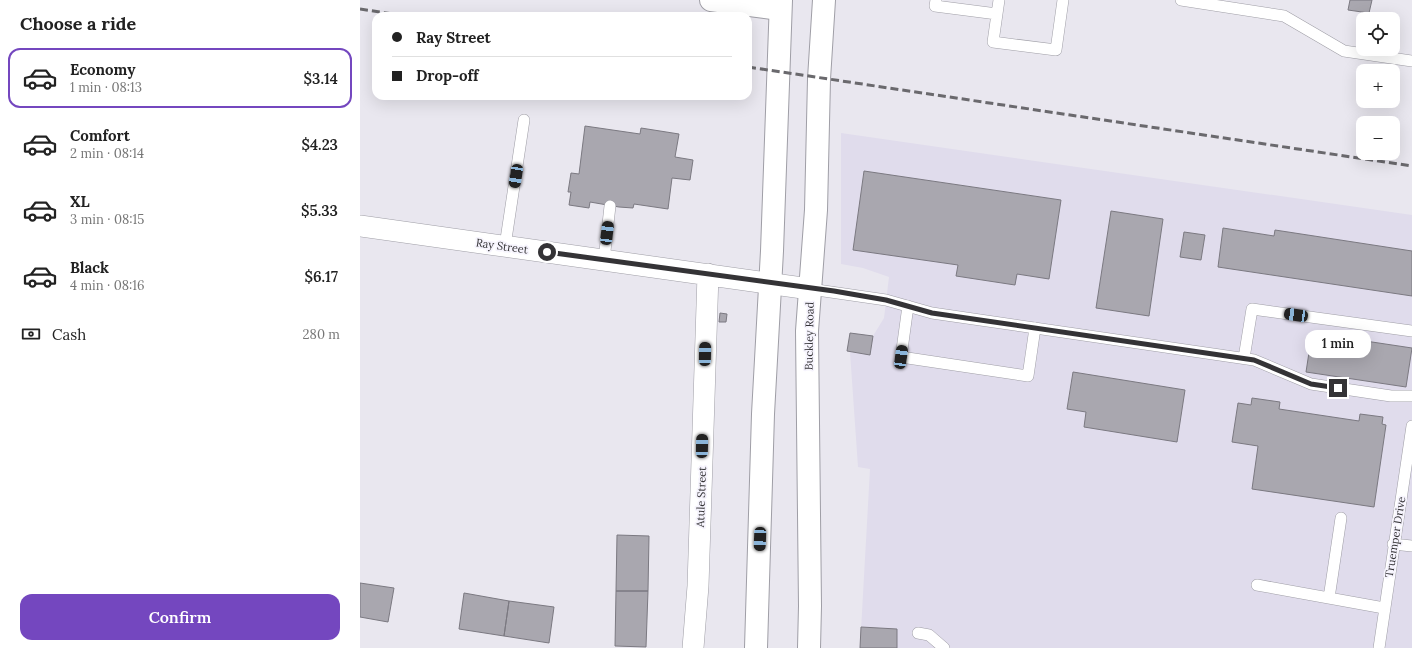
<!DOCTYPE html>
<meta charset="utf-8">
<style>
body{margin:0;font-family:Lora,serif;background:#f2f2f2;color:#222;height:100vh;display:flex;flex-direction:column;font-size:15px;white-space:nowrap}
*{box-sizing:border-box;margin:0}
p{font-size:13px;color:#767676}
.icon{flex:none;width:22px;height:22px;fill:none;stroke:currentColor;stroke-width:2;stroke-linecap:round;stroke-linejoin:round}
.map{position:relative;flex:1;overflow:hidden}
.panel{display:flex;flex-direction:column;background:#fff;width:360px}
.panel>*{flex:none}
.banner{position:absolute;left:12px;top:12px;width:380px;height:88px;border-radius:12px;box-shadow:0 4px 16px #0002;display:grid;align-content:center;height:88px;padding:0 20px;background:#fff}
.controls{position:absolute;left:996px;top:12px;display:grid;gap:8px}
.controls a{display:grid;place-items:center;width:44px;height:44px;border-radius:8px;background:#fff;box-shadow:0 4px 16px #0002;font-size:20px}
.end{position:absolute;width:18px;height:18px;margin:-9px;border:5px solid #343336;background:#fff;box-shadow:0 0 0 2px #fff}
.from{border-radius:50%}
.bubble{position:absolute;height:28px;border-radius:12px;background:#fff;box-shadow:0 4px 16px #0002;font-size:13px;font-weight:600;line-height:28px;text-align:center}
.car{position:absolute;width:12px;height:24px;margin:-12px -6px;border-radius:5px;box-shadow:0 0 3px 1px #0007;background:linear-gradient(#222 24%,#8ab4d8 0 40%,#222 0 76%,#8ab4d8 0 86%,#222 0)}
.banner b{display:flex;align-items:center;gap:14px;height:38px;font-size:15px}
.banner b+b{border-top:1px solid #e0e0e0}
.banner i{width:10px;height:10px;background:#222}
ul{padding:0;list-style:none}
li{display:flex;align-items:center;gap:12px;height:60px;margin:0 8px 6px;padding:0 12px;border:2px solid transparent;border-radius:12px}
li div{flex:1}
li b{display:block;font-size:15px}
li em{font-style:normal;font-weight:600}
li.selected{border-color:#7447bf}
li>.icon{width:36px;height:36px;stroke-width:1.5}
h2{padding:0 20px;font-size:18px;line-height:48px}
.pay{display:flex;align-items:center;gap:10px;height:44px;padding:0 20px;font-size:15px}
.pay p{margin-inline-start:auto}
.cta{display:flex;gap:8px;margin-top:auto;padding:8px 20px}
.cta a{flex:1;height:46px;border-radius:12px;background:#7447bf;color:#fff;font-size:16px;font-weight:600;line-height:46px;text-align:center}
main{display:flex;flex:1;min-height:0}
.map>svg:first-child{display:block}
.built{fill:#e0dcec}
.building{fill:#a9a7af;stroke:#7b7981}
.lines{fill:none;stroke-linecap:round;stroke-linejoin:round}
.lane-casing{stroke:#9f9ea6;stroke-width:12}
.street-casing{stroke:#9f9ea6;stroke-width:22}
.secondary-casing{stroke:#9f9ea6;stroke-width:24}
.highway-casing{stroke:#9f9ea6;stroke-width:24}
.lane{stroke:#fff;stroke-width:11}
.street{stroke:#fff;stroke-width:21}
.secondary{stroke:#fff;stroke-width:22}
.highway{stroke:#fff;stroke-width:22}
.rail{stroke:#6a696d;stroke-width:3;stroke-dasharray:8 4;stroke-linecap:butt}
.route{stroke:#343336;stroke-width:5}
.labels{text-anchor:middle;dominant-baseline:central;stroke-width:3.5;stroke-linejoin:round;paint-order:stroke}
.street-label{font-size:11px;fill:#343336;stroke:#f6f4fd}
</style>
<main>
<section class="panel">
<h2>Choose a ride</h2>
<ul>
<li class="selected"><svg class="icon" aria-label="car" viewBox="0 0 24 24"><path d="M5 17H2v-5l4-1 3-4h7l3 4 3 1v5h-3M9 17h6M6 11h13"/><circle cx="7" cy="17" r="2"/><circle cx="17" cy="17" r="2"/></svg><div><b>Economy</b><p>1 min · 08:13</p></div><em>$3.14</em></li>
<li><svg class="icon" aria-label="car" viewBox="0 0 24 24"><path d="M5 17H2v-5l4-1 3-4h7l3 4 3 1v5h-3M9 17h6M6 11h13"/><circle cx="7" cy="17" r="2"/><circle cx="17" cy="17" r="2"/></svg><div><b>Comfort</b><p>2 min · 08:14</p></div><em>$4.23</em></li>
<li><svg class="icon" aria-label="car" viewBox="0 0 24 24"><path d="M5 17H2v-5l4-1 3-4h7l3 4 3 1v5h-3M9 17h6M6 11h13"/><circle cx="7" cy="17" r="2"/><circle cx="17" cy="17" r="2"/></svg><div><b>XL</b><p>3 min · 08:15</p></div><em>$5.33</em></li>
<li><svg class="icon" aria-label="car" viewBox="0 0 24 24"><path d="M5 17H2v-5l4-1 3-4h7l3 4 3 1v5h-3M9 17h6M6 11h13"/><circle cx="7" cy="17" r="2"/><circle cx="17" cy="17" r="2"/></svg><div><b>Black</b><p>4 min · 08:16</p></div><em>$6.17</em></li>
</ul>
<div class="pay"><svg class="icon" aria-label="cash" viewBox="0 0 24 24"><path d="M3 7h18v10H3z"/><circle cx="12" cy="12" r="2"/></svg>Cash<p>280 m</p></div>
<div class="cta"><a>Confirm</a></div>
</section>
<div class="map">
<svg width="1052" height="648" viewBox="0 0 1052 648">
<rect width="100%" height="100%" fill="#e9e7ef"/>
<path class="built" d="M481,133L1052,215V648H500L510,469L498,467L490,352L487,351L490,333L513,336L524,318L529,277L503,268L481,264Z"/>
<path class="building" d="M990,0H1012L1009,13L988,10Z
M225,126L280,134L281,128L319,134L315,157L333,160L330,180L312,178L308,209L274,204L273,208L259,207L230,202L229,208L209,205L211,192H208L211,173L219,174Z
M504,171L701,200L689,279L657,274L655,285L596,276L598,265L493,250Z
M751,211L803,219L789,316L736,308Z
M863,228L914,236L915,230L1052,251V296L858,267Z
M824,232L845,235L841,260L820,257Z
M360,313L367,314L366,322H359Z
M490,333L513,336L510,355L487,351Z
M952,333L1052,348L1046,387L946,372Z
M713,372L825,390L817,442L724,427L726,412L707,409Z
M892,398L920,402L919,409L999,421L1000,414L1023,417L1022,424L1026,425L1014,507L892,489L898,446L872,442L878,403L891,405Z
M257,535L289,536L288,591H256Z
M0,583L34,588L28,622L0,617Z
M256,591H288L286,647L255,646Z
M104,593L149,601L144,636L99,629Z
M149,601L194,607L189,643L144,636Z
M501,627L537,629V648H500Z"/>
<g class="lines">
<defs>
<path id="lane" d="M576,0L575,6L637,14L639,0
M821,0L924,16L984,51L1052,61
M637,14L633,42L696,50L703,0
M145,246L164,120
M244,260L250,206
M450,289L526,300L572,313L894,360L951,384L1031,396H1052
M548,306L541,357L668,376L675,328
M884,358L892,309L1052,331
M1033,544L1052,546
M897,585L1024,608
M969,598L981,518
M558,633L569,635L584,648
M1019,648L1052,426"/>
<path id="street" d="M0,226L450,289
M333,648L338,586L348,274"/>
<path id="secondary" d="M351,0L420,9"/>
<path id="highway" d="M396,648L403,414L412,251L421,0
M449,648L450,606L447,331L456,210L459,79L464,0"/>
</defs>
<use href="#lane" class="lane-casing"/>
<use href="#street" class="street-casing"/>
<use href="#secondary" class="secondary-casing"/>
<use href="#highway" class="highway-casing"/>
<use href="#lane" class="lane"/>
<use href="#street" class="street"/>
<use href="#secondary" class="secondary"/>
<use href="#highway" class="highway"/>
<path class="rail" d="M0,9L46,16
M388,67L1052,166"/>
</g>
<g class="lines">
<path class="route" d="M187,252L474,291L526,300L572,313L894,360L951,384L978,388"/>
</g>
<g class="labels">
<g class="street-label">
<text transform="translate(142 246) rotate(8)">Ray Street</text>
<text transform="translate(449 336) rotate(-89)">Buckley Road</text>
<text transform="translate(341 497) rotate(-88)">Atule Street</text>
<text transform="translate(1035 537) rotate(-81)">Truemper Drive</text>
</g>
</g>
</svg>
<div class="controls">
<a><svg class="icon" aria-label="locate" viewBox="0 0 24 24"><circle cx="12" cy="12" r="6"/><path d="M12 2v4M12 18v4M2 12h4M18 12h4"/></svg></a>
<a>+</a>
<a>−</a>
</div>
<i class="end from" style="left:187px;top:252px"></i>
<i class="end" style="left:978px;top:388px"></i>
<div class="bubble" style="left:945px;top:330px;width:66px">1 min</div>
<i class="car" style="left:156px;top:176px;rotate:189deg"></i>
<i class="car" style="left:247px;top:233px;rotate:7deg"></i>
<i class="car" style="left:936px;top:315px;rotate:278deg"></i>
<i class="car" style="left:345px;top:354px;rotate:1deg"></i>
<i class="car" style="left:541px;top:357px;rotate:8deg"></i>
<i class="car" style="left:342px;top:446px;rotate:1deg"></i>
<i class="car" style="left:400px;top:539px;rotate:182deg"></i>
<div class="banner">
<b><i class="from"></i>Ray Street</b>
<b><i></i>Drop-off</b>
</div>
</div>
</main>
